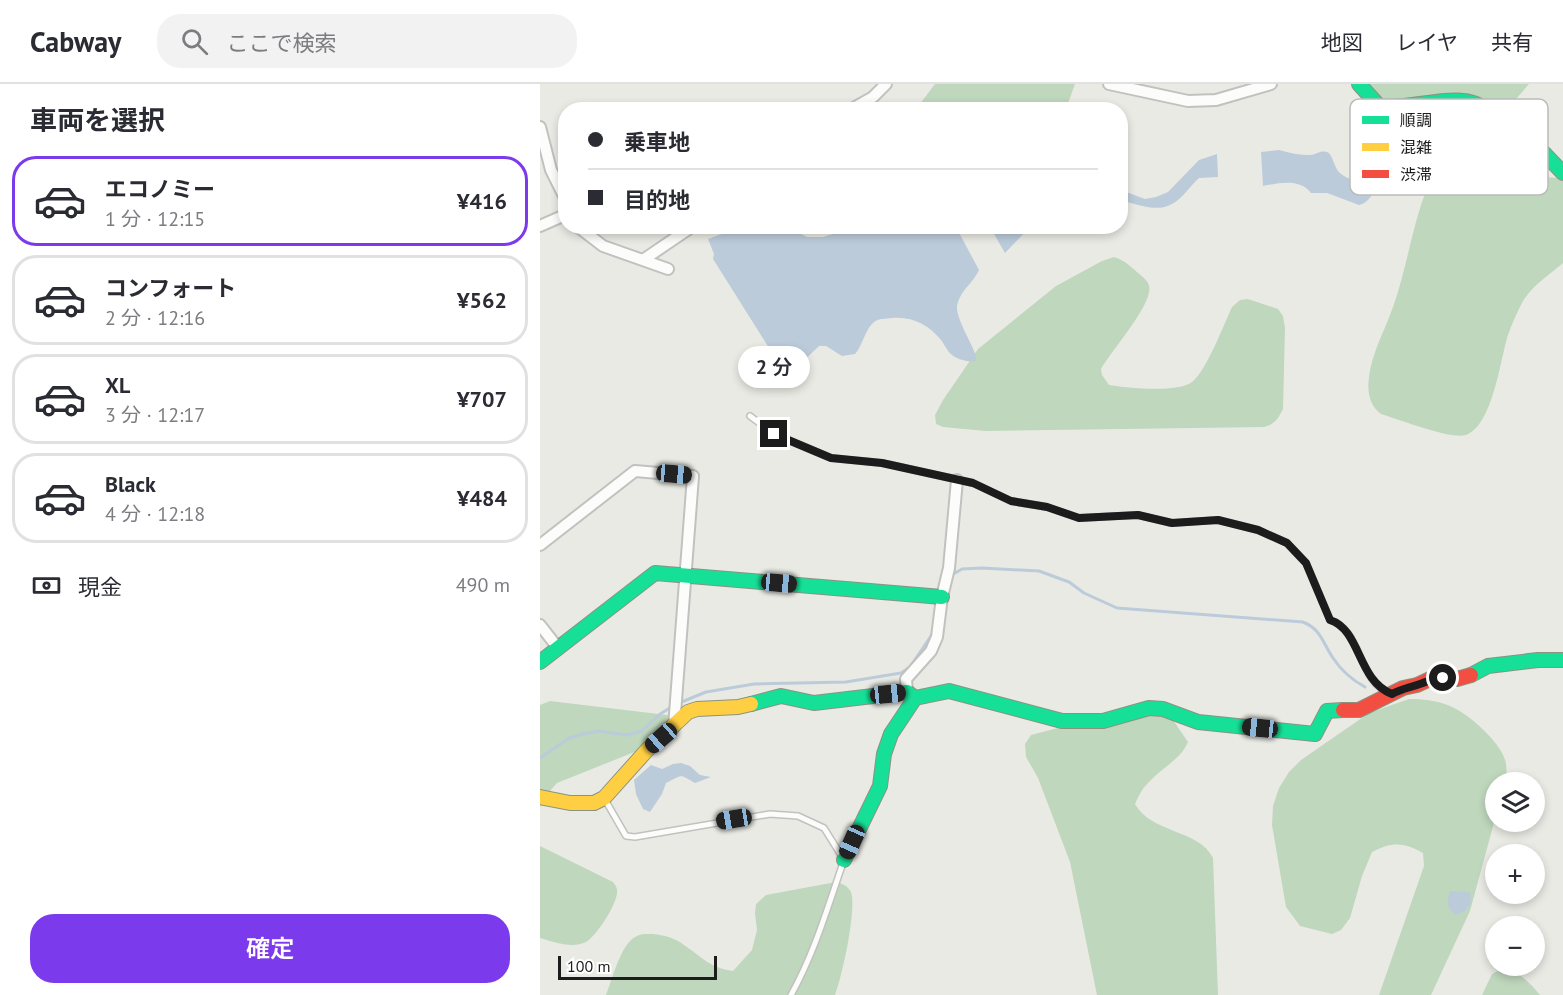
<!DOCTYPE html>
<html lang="ja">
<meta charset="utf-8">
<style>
body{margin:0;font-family:"PT Sans","Noto Sans JP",sans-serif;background:#f2f2f3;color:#2b2b33;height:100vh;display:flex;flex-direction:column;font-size:22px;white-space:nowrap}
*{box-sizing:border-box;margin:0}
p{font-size:20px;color:#7c7c81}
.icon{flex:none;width:33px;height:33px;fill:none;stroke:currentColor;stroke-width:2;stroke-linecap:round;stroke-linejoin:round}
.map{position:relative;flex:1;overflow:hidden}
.sheet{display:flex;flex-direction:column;background:#fff;width:540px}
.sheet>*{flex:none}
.hud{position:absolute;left:18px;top:18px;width:570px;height:132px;border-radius:24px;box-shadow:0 3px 9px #0003;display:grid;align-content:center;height:132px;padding:0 30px;background:#fff}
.controls{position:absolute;left:945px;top:688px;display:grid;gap:12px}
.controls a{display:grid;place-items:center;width:60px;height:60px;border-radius:50%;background:#fff;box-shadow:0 3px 9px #0003;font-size:30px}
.scale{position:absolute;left:18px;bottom:15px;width:159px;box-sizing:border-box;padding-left:6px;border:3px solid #1c1c1c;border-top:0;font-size:16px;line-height:21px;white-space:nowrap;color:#1c1c1c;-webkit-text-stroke:4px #fff;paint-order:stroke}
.end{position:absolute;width:27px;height:27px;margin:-14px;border:8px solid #1c1c1c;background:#fff;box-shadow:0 0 0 3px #fff}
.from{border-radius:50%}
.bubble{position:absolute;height:42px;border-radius:21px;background:#fff;box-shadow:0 3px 9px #0003;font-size:20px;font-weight:600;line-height:42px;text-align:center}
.car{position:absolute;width:18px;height:36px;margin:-18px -9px;border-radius:8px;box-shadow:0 0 4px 2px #0007;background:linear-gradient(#222 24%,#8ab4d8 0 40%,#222 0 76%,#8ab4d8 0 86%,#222 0)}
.hud b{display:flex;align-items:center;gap:21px;height:57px;font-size:22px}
.hud b+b{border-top:2px solid #e1e1e2}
.hud i{width:15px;height:15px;background:#2b2b33}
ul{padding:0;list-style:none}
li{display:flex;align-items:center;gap:18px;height:90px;margin:0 12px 9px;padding:0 18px;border:3px solid #e1e1e2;border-radius:24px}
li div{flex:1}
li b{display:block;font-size:22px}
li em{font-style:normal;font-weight:600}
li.selected{border-color:#7c3aed}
li>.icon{width:54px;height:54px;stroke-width:1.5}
h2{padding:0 30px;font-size:27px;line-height:72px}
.pay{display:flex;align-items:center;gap:15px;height:66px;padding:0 30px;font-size:22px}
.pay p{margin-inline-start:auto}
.button{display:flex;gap:12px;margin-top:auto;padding:12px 30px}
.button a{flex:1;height:69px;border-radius:24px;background:#7c3aed;color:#fff;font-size:24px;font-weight:600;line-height:69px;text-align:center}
header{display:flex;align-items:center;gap:36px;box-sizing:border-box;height:84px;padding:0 30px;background:#fff;border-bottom:2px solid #e1e1e2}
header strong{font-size:28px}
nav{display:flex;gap:33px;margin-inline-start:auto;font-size:21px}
.search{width:420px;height:54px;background:#f2f2f3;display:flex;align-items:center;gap:15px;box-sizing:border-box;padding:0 21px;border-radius:24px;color:#7c7c81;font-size:22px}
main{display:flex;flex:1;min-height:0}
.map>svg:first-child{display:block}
.forest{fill:#bfd7bd}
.water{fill:#bccbda}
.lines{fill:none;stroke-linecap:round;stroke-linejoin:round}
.stream{stroke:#bccbda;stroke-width:3}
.lane-casing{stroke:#c1c1bf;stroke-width:8}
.street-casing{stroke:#c1c1bf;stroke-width:14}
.fast-casing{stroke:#8b937f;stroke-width:16}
.slow-casing{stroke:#8b937f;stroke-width:16}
.jam-casing{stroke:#8b937f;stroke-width:16}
.lane{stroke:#fcfcfb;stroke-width:5}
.street{stroke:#fcfcfb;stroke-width:10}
.fast{stroke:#16e098;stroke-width:14}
.slow{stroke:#ffcf43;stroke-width:14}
.jam{stroke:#f24e42;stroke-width:14}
.route{stroke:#1c1c1c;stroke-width:8}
.key{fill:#fff;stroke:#bbb;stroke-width:1.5}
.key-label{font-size:16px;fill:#1c1c1c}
</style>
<header>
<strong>Cabway</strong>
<div class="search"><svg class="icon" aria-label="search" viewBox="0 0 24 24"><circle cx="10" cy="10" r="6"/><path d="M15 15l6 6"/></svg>ここで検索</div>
<nav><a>地図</a><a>レイヤ</a><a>共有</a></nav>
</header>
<main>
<section class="sheet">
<h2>車両を選択</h2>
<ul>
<li class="selected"><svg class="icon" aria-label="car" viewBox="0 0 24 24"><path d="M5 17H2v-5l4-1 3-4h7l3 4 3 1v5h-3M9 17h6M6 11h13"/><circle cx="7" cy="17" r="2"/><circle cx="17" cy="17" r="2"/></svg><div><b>エコノミー</b><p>1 分 · 12:15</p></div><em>¥416</em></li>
<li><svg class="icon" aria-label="car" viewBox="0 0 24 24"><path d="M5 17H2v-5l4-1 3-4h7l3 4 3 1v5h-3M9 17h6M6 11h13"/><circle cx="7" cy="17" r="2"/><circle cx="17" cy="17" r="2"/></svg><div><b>コンフォート</b><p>2 分 · 12:16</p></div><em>¥562</em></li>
<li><svg class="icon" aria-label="car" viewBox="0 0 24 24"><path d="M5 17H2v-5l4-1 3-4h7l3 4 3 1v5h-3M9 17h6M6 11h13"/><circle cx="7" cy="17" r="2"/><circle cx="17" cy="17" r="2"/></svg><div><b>XL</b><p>3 分 · 12:17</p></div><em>¥707</em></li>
<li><svg class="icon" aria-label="car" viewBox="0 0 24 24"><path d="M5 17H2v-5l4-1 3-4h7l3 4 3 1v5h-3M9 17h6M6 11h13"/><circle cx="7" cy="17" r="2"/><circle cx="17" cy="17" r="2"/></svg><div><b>Black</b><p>4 分 · 12:18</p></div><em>¥484</em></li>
</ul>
<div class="pay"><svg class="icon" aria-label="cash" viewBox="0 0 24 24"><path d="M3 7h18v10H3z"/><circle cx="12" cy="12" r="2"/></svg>現金<p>490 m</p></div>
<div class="button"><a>確定</a></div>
</section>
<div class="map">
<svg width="1023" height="911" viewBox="0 0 1023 911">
<rect width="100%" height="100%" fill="#eaeae5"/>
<path class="forest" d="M395,0H535L526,25H376Z
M828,0H989C981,9 972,21 962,26C933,42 869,26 837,20Z
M929,90L1023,94V179C1009,191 993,201 983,217C977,228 972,240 968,251C960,276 953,341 926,351C911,356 858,335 841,330C829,321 827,307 829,293C832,268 845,246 853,223C867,184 872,141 888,102L897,93Z
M574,173C584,176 589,181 597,188C601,192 608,196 609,202C614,219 571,267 561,285L562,291L569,301C587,304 638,309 652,298C666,288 684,240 692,223L700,216L708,215L738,225L743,232L745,244L743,325C738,335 735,340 724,343L446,347L403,343L396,340L395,331L403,316L438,265L516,202L562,177Z
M869,615C885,615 903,617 918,626C934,635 964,662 966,680C967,686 966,693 965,699H956L955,735L930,827L891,911H839L884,782L883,769C863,758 852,758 832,768L822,792L810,834L801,846L792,850L760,842L746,823L732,741L733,722L739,704L749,688L761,676L829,629Z
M10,617L127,631L135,633L141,644L137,651L17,699L10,707L0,723V621Z
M575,629L621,630L633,636L648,658C641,675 623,683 611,696C603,703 599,711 595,720C612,750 659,745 673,774L678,911H557L530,778L498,694L486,673L485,660L491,651Z
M0,762L73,798C75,801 77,803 77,806C79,818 56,853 46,858C32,865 14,858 0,854Z
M296,798C303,800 308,802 311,808C317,825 302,893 295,911H66C72,896 81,860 95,853C101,849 107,850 113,850C124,851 135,854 144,861C162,873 170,884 193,887L212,866L217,846L215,829L216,820L226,811Z
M961,885C978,885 990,899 1000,911H942L952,890Z"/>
<path class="water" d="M739,66C749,69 760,71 770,71C778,70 781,65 789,69C793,74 794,81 798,87C808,98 823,96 835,101C835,109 828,119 819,121L787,109H771C760,94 739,99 723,102L721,68Z
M677,70L678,93L659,94C650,102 642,115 632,120C617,129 596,120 581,116V106L605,115L616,113L628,108L659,76Z
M201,143H246L267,153H283L306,146L309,143H416L439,186C434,198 422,205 418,218C412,231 434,260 437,276L434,278C427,277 418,276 412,271C407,267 405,261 401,256C389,241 372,232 352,234C346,235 339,234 334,238C324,247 323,261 315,270L302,272L286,262H279L249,291H246L173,175L174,170L168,155Z
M450,143H490L465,169Z
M141,679L150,682L160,691L171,693L155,699C139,690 144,690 126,699L122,710L110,728L103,725L96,710L94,696L111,681L122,685L133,680Z
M910,807L930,808L931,819L925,827L916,831C906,824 907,818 910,807Z"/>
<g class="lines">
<path class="stream" d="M410,492L422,485L442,484L499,487L529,498L544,509L577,524L763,538C782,546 782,558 793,574C801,586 812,596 825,603
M139,619L166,608L214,600L306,598L361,589L370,583L393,549
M0,674L29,654L43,650L58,647L87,651L102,647L120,630L133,622"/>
<defs>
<path id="lane" d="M210,332L234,350L291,374L342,379L433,399L471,417L507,423L539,434L598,431L631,439L678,436L718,446L747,459L766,479L790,536C822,546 818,597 849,609
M64,714L86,752L95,753L230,730L258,732L284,744L304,776C288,822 275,868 251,911"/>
<path id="street" d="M569,0L648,17L676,16L731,0
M310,26L333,13L346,0
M0,43L11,86L26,116
M0,142L25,131
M37,142L63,162L128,185
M103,176L153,142
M0,461L95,387L153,392L134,643
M0,541L18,564
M367,608L366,595L391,567L397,553L402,513L409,484L417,396"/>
<path id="fast" d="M819,0L839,22C872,28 921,3 948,27C957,35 963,47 970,57L1000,65L1023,89
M0,578L115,489L402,513
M931,591L948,582L998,576H1023
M211,620L241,612L274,619L367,608L375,614
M304,776L340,702L344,670L351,650L375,614L409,607L522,637H563L609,624L623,625L658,638L775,650L787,627L803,626"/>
<path id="slow" d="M0,713L30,719H54L64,714L107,666L148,628L157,625L198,623L211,620"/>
<path id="jam" d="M803,626H819L863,604L877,601L890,595H917L931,591"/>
</defs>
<use href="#lane" class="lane-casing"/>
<use href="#street" class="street-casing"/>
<use href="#fast" class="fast-casing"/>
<use href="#slow" class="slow-casing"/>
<use href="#jam" class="jam-casing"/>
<use href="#lane" class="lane"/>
<use href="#street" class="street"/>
<use href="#fast" class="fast"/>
<use href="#slow" class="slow"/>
<use href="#jam" class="jam"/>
</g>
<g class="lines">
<path class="route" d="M234,350L291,374L342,379L433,399L471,417L507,423L539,434L598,431L632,439L678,436L718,446L747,459L766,479L790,536C821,546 817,596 852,610C861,605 868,604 877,601C887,598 892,594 903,594"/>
</g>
<rect x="810" y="15" width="198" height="96" rx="9" class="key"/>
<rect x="822" y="32" width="27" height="8" fill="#16e098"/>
<rect x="822" y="59" width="27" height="8" fill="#ffcf43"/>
<rect x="822" y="86" width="27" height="8" fill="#f24e42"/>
<g class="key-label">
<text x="860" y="42">順調</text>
<text x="860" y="69">混雑</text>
<text x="860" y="96">渋滞</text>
</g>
</svg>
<div class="controls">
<a><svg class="icon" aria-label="layers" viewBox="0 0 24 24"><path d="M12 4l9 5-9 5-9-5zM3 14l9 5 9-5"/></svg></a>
<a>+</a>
<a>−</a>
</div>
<div class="scale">100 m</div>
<i class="end from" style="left:903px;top:594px"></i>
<i class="end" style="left:234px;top:350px"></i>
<div class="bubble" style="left:198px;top:262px;width:72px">2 分</div>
<i class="car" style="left:134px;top:390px;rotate:95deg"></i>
<i class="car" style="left:239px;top:499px;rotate:95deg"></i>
<i class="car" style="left:348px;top:610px;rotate:84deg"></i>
<i class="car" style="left:720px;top:644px;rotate:276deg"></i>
<i class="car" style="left:121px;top:654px;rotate:229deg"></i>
<i class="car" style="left:194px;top:735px;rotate:261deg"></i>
<i class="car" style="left:312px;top:758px;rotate:204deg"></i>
<div class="hud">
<b><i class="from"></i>乗車地</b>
<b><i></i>目的地</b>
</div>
</div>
</main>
